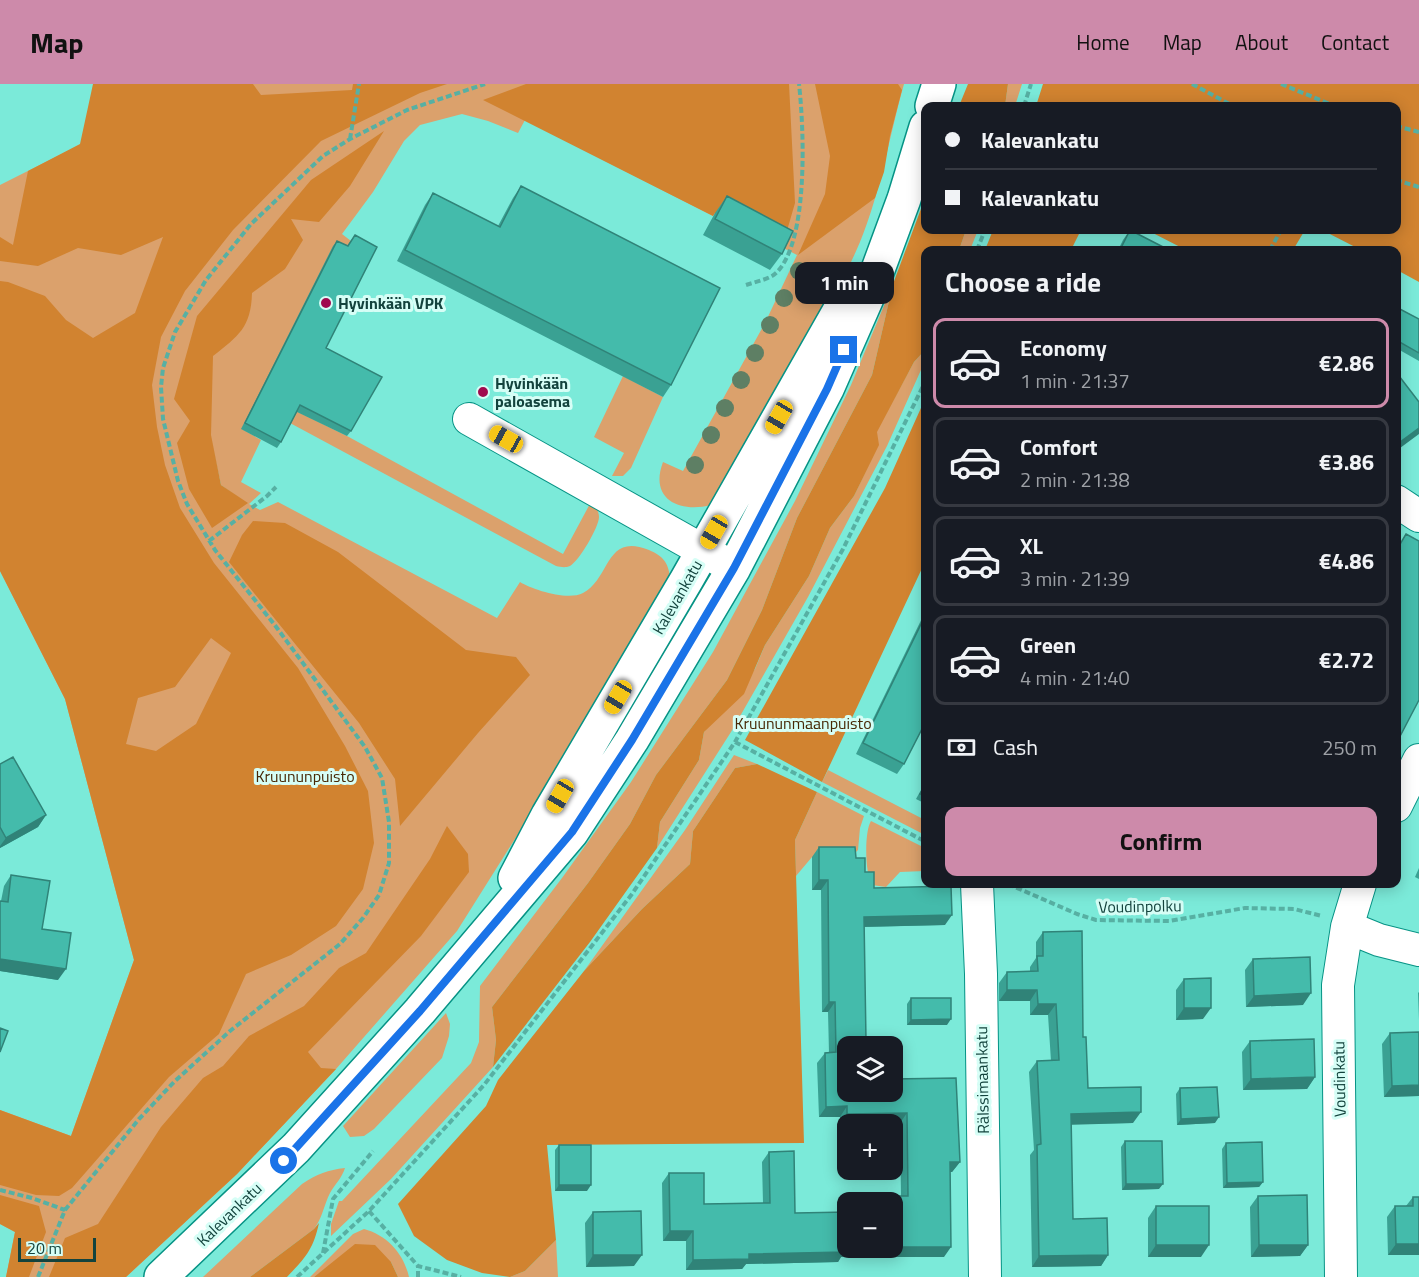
<!DOCTYPE html>
<meta charset="utf-8">
<style>
body{margin:0;font-family:"Titillium Web",sans-serif;background:#20242c;color:#f1f3f6;height:100vh;display:flex;flex-direction:column;font-size:22px;white-space:nowrap}
*{box-sizing:border-box;margin:0}
p{font-size:20px;color:#9ea1a6}
.icon{flex:none;width:33px;height:33px;fill:none;stroke:currentColor;stroke-width:2;stroke-linecap:round;stroke-linejoin:round}
.map{position:relative;flex:1;overflow:hidden}
.panel{position:absolute;left:921px;top:162px;width:480px;height:642px;display:flex;flex-direction:column;background:#171b24;border-radius:12px;box-shadow:0 3px 15px #0003}
.panel>*{flex:none}
.top-card{position:absolute;left:921px;top:18px;width:480px;height:132px;border-radius:12px;box-shadow:0 3px 15px #0003;display:grid;align-content:center;height:132px;padding:0 24px;background:#171b24}
.buttons{position:absolute;left:837px;top:952px;display:grid;gap:12px}
.buttons a{display:grid;place-items:center;width:66px;height:66px;border-radius:12px;background:#171b24;box-shadow:0 3px 15px #0003;font-size:30px}
.scale{position:absolute;left:18px;bottom:15px;width:78px;box-sizing:border-box;padding-left:6px;border:3px solid #13433d;border-top:0;font-size:16px;line-height:21px;white-space:nowrap;color:#13433d;-webkit-text-stroke:4px #d6fef6;paint-order:stroke}
.end{position:absolute;width:27px;height:27px;margin:-14px;border:8px solid #1a73e8;background:#fff;box-shadow:0 0 0 3px #fff}
.from{border-radius:50%}
.bubble{position:absolute;height:42px;border-radius:12px;background:#171b24;box-shadow:0 3px 15px #0003;font-size:20px;font-weight:700;line-height:42px;text-align:center}
.car{position:absolute;width:18px;height:36px;margin:-18px -9px;border-radius:8px;box-shadow:0 0 4px 2px #0007;background:linear-gradient(#f5c518 24%,#345 0 40%,#f5c518 0 76%,#345 0 86%,#f5c518 0)}
.top-card b{display:flex;align-items:center;gap:21px;height:57px;font-size:22px}
.top-card b+b{border-top:2px solid #363941}
.top-card i{width:15px;height:15px;background:#f1f3f6}
ul{padding:0;list-style:none}
li{display:flex;align-items:center;gap:18px;height:90px;margin:0 12px 9px;padding:0 12px;border:3px solid #363941;border-radius:12px}
li div{flex:1}
li b{display:block;font-size:22px}
li em{font-style:normal;font-weight:700}
li.on{border-color:#cd8aaa}
li>.icon{width:54px;height:54px;stroke-width:1.5}
h2{padding:0 24px;font-size:27px;line-height:72px}
.pay{display:flex;align-items:center;gap:15px;height:66px;padding:0 24px;font-size:22px}
.pay p{margin-inline-start:auto}
.button{display:flex;gap:12px;margin-top:auto;padding:12px 24px}
.button a{flex:1;height:69px;border-radius:12px;background:#cd8aaa;color:#111;font-size:24px;font-weight:700;line-height:69px;text-align:center}
header{display:flex;align-items:center;gap:36px;box-sizing:border-box;height:84px;padding:0 30px;background:#cd8aaa;color:#111}
header strong{font-size:28px}
nav{display:flex;gap:33px;margin-inline-start:auto;font-size:21px}
.map>svg:first-child{display:block}
.green{fill:#dba16c;fill-rule:evenodd}
.forest{fill:#d18330;fill-rule:evenodd}
.lines{fill:none;stroke-linecap:round;stroke-linejoin:round}
.minor-casing{stroke:#069385;stroke-width:34}
.major-casing{stroke:#069385;stroke-width:36}
.path{stroke:#57b0a3;stroke-width:4;stroke-dasharray:6 3;stroke-linecap:butt}
.minor{stroke:#fff;stroke-width:32}
.major{stroke:#fff;stroke-width:33}
.tree{fill:#5e7f64}
.wall{fill:#3aa193}
.shaded-wall{fill:#308378}
.building{fill:#44bbab;stroke:#308378;stroke-width:1.5}
.route{stroke:#1a73e8;stroke-width:8}
.poi-dot{fill:#a00a4e;stroke:#d6fef6;stroke-width:2}
.labels{text-anchor:middle;dominant-baseline:central;stroke-width:6;stroke-linejoin:round;paint-order:stroke}
.poi-label{font-size:16px;font-weight:bold;fill:#13433d;stroke:#d6fef6;text-anchor:start}
.street-label{font-size:16px;fill:#13433d;stroke:#d6fef6}
.park-label{font-size:16px;fill:#472805;stroke:#d6fef6}
</style>
<header>
<strong>Map</strong>
<nav><a>Home</a><a>Map</a><a>About</a><a>Contact</a></nav>
</header>
<div class="map">
<svg width="1419" height="1193" viewBox="0 0 1419 1193">
<rect width="100%" height="100%" fill="#7bead9"/>
<path class="green" d="M126,0H904C889,53 881,107 860,158C821,249 762,336 711,421C679,429 649,415 663,378L683,387L765,239L797,171L715,129L713,132L525,36L518,49L488,37L462,30L420,41L404,57L373,108L342,150L351,157L242,345L261,356L241,398L261,409L249,420L260,426L278,418L497,534L520,498C533,506 568,517 583,509C611,494 605,448 649,466C663,472 668,478 670,493L525,739L457,847L336,985L237,1090L126,1193H6L15,1148L0,1140V1026L71,1052L134,876L65,615L0,487V101L141,30ZM212,360L221,401L239,414L195,391Z
M1008,0H1022L1015,22H1005Z
M966,146H978L970,166H959Z
M893,200L872,291L797,434L762,526L727,596L656,691L630,740L588,799L492,923L496,956L493,983L391,1095L331,1152V1140L339,1117H342L471,979L479,958L480,902L562,794L631,698L713,568L795,417L851,301Z
M925,266V277L887,362L808,513L731,648L657,764L660,738L699,676L704,648L755,585L765,561L809,492L830,444L854,412L878,361L876,348L914,278Z
M623,292L663,313L631,384L623,392H612L624,369L594,353Z
M296,327L347,352L563,470L592,416C595,422 599,427 599,433C599,443 579,477 570,482C565,484 561,483 556,482L290,339Z
M734,671L757,680L735,684L693,747L690,780L642,825L584,887L685,746Z
M828,686L925,736V751L822,698Z
M817,708L864,732L860,744L858,766L853,771L812,773L796,792L795,756Z
M871,737L925,764V787L900,788L886,803L872,801C865,790 864,748 871,737Z
M446,929L450,940L449,952L442,974L374,1045L364,1052L350,1053L343,1042Z
M345,1084C342,1094 335,1100 330,1109C324,1121 322,1135 314,1145L250,1193H203L302,1100C317,1090 328,1086 345,1084Z
M364,1145C387,1151 404,1170 409,1193H398L391,1178L326,1184L314,1193H310L353,1150Z
M556,1156L558,1193H510L525,1187Z"/>
<path class="forest" d="M93,0H253L261,11L352,6L353,0H447L420,9L321,57L233,146L185,207L161,253L152,301L157,343L165,381L180,424L214,479L298,584L345,662L368,707L374,759L363,805L336,842L291,871L246,890L219,950L169,993L72,1104L59,1112L36,1111L0,1101V1026L71,1052L134,876L65,615L0,487V197L8,198L45,212L66,236L93,254L135,229L163,153L121,171L78,164L38,182L0,177V153L13,161L28,87L80,60ZM211,554L231,569L196,640L156,667L126,660L138,614L175,603Z
M526,0H789L795,119L782,164L715,129L713,132L483,16Z
M815,0H898L902,6L890,52L884,88L875,114L798,171L825,110L830,72Z
M968,0H1008L1005,22H959Z
M1043,0H1419V198L1397,186L1396,166H1361L1322,146H1396V22H1036Z
M384,47L350,102L319,138L291,135L303,156L285,185L252,209C251,244 238,252 213,272L211,351L221,401L248,419L212,444L189,405L177,359L190,337L174,315L197,232L311,96Z
M925,114L926,146H966L959,166H926L925,266L914,278L877,348L879,361L854,412L830,444L809,492L765,561L744,610L704,648L699,676L660,738L657,764L590,858L493,983L496,956L492,923L588,799L630,740L656,691L727,596L762,526L797,434L872,291L893,200Z
M993,146H1081L1071,166H985Z
M1147,146H1305L1293,166H1186Z
M925,315V478L822,698L745,656L885,404Z
M253,437L285,439L338,468L466,566L516,573L530,591L478,649L400,742L395,695L359,639L229,478L242,451Z
M757,680L817,708L795,756L804,1059L547,1061L556,1156L525,1187L510,1193L482,1189L447,1176L414,1152L398,1120L486,1022L498,996L584,887L642,825L690,780L693,747L735,684Z
M447,742L468,770L469,788L421,852L308,968L321,984L336,985L237,1090L126,1193H49L65,1154L98,1140L161,1043L203,994L223,982L249,952L304,922L339,884L366,869L430,775Z
M0,1111L39,1122L46,1148L29,1193H6L15,1148L0,1140Z
M319,1139C313,1166 306,1173 287,1193H250L314,1145Z
M355,1160L375,1161L391,1178L398,1193H314Z"/>
<g class="lines">
<defs>
<path id="minor" d="M469,335L734,484
M1396,417L1419,432
M1396,722L1419,676
M977,800L981,890L985,1193
M1347,843L1379,856L1419,866
M1341,1193L1338,901L1347,843L1360,800"/>
<path id="major" d="M932,22L939,0
M515,794L548,731L687,495L845,217
M161,1193L296,1064L420,927L572,748L632,656L734,484L827,305L870,207L904,115L926,43"/>
</defs>
<use href="#minor" class="minor-casing"/>
<use href="#major" class="major-casing"/>
<path class="path" d="M1192,0L1233,22
M1281,0L1335,22
M1024,22L1031,0
M1396,42L1419,48
M350,55L359,0
M1396,96L1419,103
M977,166L985,146
M1270,166L1281,146
M746,201C755,198 770,195 776,189C809,158 804,44 799,0
M209,457L267,412L276,403
M735,658L926,758
M1008,800L1077,830L1096,836L1169,837L1245,824L1294,825L1322,832
M0,1106L32,1114L65,1126
M369,1127L418,1182L461,1193
M323,1169L333,1115L373,1067
M38,1193L65,1126L139,1035L175,997L230,947L340,860L363,834L379,811L389,779V738L382,694L365,663L274,540L215,466L187,420L178,397L163,335L161,303L163,284L175,248L206,196L251,140L323,72L350,55L407,26L485,0
M297,1193L369,1127L484,1001L632,810L735,658L843,465L926,296
M418,1193V1182"/>
<use href="#minor" class="minor"/>
<use href="#major" class="major"/>
</g>
<g class="tree">
<circle cx="799" cy="187" r="9"/>
<circle cx="784" cy="214" r="9"/>
<circle cx="770" cy="241" r="9"/>
<circle cx="755" cy="269" r="9"/>
<circle cx="741" cy="296" r="9"/>
<circle cx="725" cy="324" r="9"/>
<circle cx="711" cy="351" r="9"/>
<circle cx="695" cy="381" r="9"/>
</g>
<path class="wall" d="M521,102L671,301L663,313L397,177L425,121L433,109L498,142L513,114Z
M727,112L782,170L770,186L703,151L715,129Z
M1130,146L1169,166H1118L1123,156Z
M355,151L326,264L351,347L347,352L297,328L281,358L277,364L241,345L333,162L337,157L347,162Z
M1396,223L1419,235V277L1396,264Z
M926,526V637L904,680L897,690L856,670Z
M0,680L46,731L38,743L0,764Z
M926,697V720L916,715Z
M819,763L856,774L874,804L945,841L864,843L848,1008H892L960,1078L952,1088H950L944,1173H841L838,1178L746,1180L742,1185L686,1186V1157H663L662,1099L669,1089L704,1120L763,1119L762,1078L769,1068L795,1129L848,1164L892,1119H870L875,1112H901L900,1039L840,1041V1033H819L817,979L825,969L829,968L828,928H822L821,806H812V773Z
M1419,784V795L1415,793Z
M11,791L42,845L58,896L0,887V817H1L4,802Z
M1314,800H1325L1322,804Z
M1043,848L1083,953L1088,1004L1133,1039L1071,1040L1073,1135L1108,1171L1101,1182L1032,1183L1030,1071L1034,1066L1029,988L1037,977H1051L1048,931H1030V917H999V899L1007,888L1030,887V883L1036,874V858Z
M1253,875L1303,921L1246,923L1245,886Z
M1184,895L1203,935L1176,936V906Z
M1419,908V936L1418,909Z
M911,914L947,941H907V920Z
M1390,949L1419,1012L1384,1013L1382,960Z
M1250,957L1315,993L1307,1005L1243,1006L1242,968Z
M1180,1004L1215,1039L1177,1041L1176,1010Z
M1125,1057L1159,1105L1122,1106L1121,1063Z
M1226,1059L1263,1098L1259,1103L1223,1104L1222,1065Z
M559,1061L587,1107H555V1066Z
M1258,1112L1308,1161L1300,1172L1251,1173L1250,1123Z
M1413,1113H1419V1171H1388L1387,1133L1395,1122H1406Z
M1156,1122L1201,1173H1148V1134Z
M593,1128L634,1182L586,1183L585,1139Z"/>
<path class="shaded-wall" d="M1419,344V350L1396,367V361Z
M46,731L38,743L0,764V762L6,754Z
M819,796H828L821,806H812Z
M952,831L945,841L857,843L864,833Z
M0,875L66,885L58,896L0,887Z
M1007,906H1037L1030,917H999Z
M1311,909L1303,921L1246,923L1254,912Z
M829,918H835L828,928H822Z
M1038,920H1056L1048,931H1030Z
M1184,924H1211L1203,935L1176,936Z
M951,935L947,941H907L911,936Z
M1315,993L1307,1005L1243,1006L1251,995Z
M1419,1001V1012L1384,1013L1392,1002Z
M847,1022L840,1033H819L826,1023Z
M1141,1028L1133,1039L1064,1041L1071,1030Z
M907,1029L900,1039L840,1041L847,1030Z
M1219,1033L1215,1039L1177,1041L1181,1035Z
M950,1078H960L952,1088H943Z
M1263,1098L1259,1103L1223,1104L1227,1099Z
M1126,1100H1163L1159,1105L1122,1106Z
M559,1101H591L587,1107H555Z
M670,1147H693L686,1157H663Z
M1396,1160H1419V1171H1388Z
M1156,1161H1209L1201,1173H1148Z
M1259,1161H1308L1300,1172L1251,1173Z
M845,1163L892,1164V1163H951L944,1173H841L838,1178L746,1180L742,1185L686,1186L693,1176L749,1170Z
M593,1171H642L634,1182L586,1183Z
M1108,1171L1101,1182L1032,1183L1039,1172Z"/>
<path class="building" d="M521,102L720,204L671,301L405,166L433,109L500,143Z
M727,112L793,147L782,170L715,135Z
M1130,146L1169,166H1120Z
M355,151L377,163L326,264L382,293L351,347L300,321L281,358L245,339L337,157L348,162Z
M1396,223L1419,235V269L1396,256Z
M1396,288L1419,318V344L1396,361Z
M1406,450L1419,457V616L1396,660V467Z
M926,530V637L904,680L863,659Z
M13,673L46,731L6,754L0,743V680Z
M926,699V712L920,710Z
M819,763H855L856,774H865V788H874V804L951,802L952,831L864,833L866,956H878V963H848V1008H892V995L956,994L960,1078H950L951,1163H892V1119H875V1112H908L907,1029L847,1030V1022L826,1023L825,969L836,968L835,918H829L828,796H819Z
M11,791L50,797L42,845L71,849L66,885L0,875V817L8,818Z
M1082,847L1083,953H1086L1088,1004L1141,1003V1028L1071,1030L1073,1135L1107,1134L1108,1171L1039,1172L1037,1061L1041,1060L1037,977L1059,976L1056,920H1038L1037,906H1007V888L1038,887L1037,872H1043V848Z
M1310,873L1311,909L1254,912L1253,875Z
M1211,894V924H1184V895Z
M911,914H951V935L911,936Z
M0,944L8,947L0,968Z
M1419,948V1001L1392,1002L1390,949Z
M1314,955L1315,993L1251,995L1250,957Z
M1217,1003L1219,1033L1181,1035L1180,1004Z
M1125,1057H1162L1163,1100H1126Z
M1262,1058L1263,1098L1227,1099L1226,1059Z
M559,1061H591V1101H559Z
M794,1067L795,1129L848,1128V1163H845V1168L749,1170V1175L693,1176V1147H670L669,1089H704V1120L770,1119L769,1068Z
M1307,1111L1308,1161H1259L1258,1112Z
M1413,1113H1419V1160H1396L1395,1122H1413Z
M1156,1122H1209V1161H1156Z
M641,1127L642,1171H593V1128Z"/>
<g class="lines">
<path class="route" d="M284,1077L420,927L572,748L632,656L734,484L827,305L844,266"/>
</g>
<g class="poi-dot">
<circle cx="326" cy="219" r="6"/>
<circle cx="483" cy="308" r="6"/>
</g>
<g class="labels">
<g class="poi-label">
<text x="338" y="219">Hyvinkään VPK</text>
<text x="495" y="299">Hyvinkään<tspan x="495" dy="18">paloasema</tspan></text>
</g>
<g class="street-label">
<text transform="translate(677 513) rotate(-60)">Kalevankatu</text>
<text transform="translate(1140 822) rotate(-1)">Voudinpolku</text>
<text transform="translate(1339 995) rotate(-91)">Voudinkatu</text>
<text transform="translate(982 996) rotate(-91)">Rälssimaankatu</text>
<text transform="translate(229 1130) rotate(-44)">Kalevankatu</text>
</g>
<g class="park-label">
<text x="803" y="639">Kruununmaanpuisto</text>
<text x="305" y="692">Kruununpuisto</text>
</g>
</g>
</svg>
<div class="buttons">
<a><svg class="icon" aria-label="layers" viewBox="0 0 24 24"><path d="M12 4l9 5-9 5-9-5zM3 14l9 5 9-5"/></svg></a>
<a>+</a>
<a>−</a>
</div>
<div class="scale">20 m</div>
<i class="end from" style="left:284px;top:1077px"></i>
<i class="end" style="left:844px;top:266px"></i>
<div class="bubble" style="left:795px;top:178px;width:99px">1 min</div>
<i class="car" style="left:779px;top:333px;rotate:210deg"></i>
<i class="car" style="left:506px;top:355px;rotate:299deg"></i>
<i class="car" style="left:714px;top:448px;rotate:210deg"></i>
<i class="car" style="left:618px;top:613px;rotate:211deg"></i>
<i class="car" style="left:560px;top:712px;rotate:210deg"></i>
<div class="top-card">
<b><i class="from"></i>Kalevankatu</b>
<b><i></i>Kalevankatu</b>
</div>
<section class="panel">
<h2>Choose a ride</h2>
<ul>
<li class="on"><svg class="icon" aria-label="car" viewBox="0 0 24 24"><path d="M5 17H2v-5l4-1 3-4h7l3 4 3 1v5h-3M9 17h6M6 11h13"/><circle cx="7" cy="17" r="2"/><circle cx="17" cy="17" r="2"/></svg><div><b>Economy</b><p>1 min · 21:37</p></div><em>€2.86</em></li>
<li><svg class="icon" aria-label="car" viewBox="0 0 24 24"><path d="M5 17H2v-5l4-1 3-4h7l3 4 3 1v5h-3M9 17h6M6 11h13"/><circle cx="7" cy="17" r="2"/><circle cx="17" cy="17" r="2"/></svg><div><b>Comfort</b><p>2 min · 21:38</p></div><em>€3.86</em></li>
<li><svg class="icon" aria-label="car" viewBox="0 0 24 24"><path d="M5 17H2v-5l4-1 3-4h7l3 4 3 1v5h-3M9 17h6M6 11h13"/><circle cx="7" cy="17" r="2"/><circle cx="17" cy="17" r="2"/></svg><div><b>XL</b><p>3 min · 21:39</p></div><em>€4.86</em></li>
<li><svg class="icon" aria-label="car" viewBox="0 0 24 24"><path d="M5 17H2v-5l4-1 3-4h7l3 4 3 1v5h-3M9 17h6M6 11h13"/><circle cx="7" cy="17" r="2"/><circle cx="17" cy="17" r="2"/></svg><div><b>Green</b><p>4 min · 21:40</p></div><em>€2.72</em></li>
</ul>
<div class="pay"><svg class="icon" aria-label="cash" viewBox="0 0 24 24"><path d="M3 7h18v10H3z"/><circle cx="12" cy="12" r="2"/></svg>Cash<p>250 m</p></div>
<div class="button"><a>Confirm</a></div>
</section>
</div>
